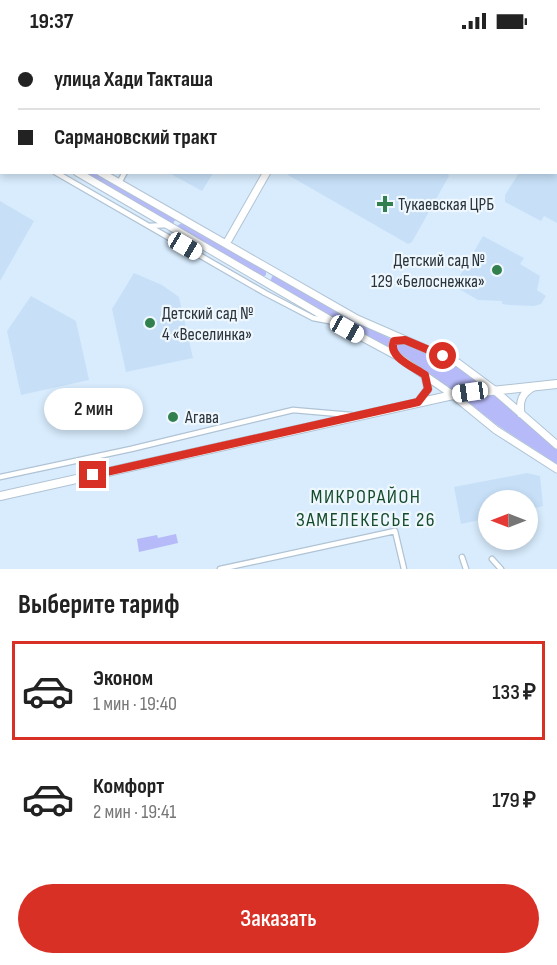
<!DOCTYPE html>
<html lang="ru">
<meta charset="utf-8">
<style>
body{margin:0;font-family:"Sofia Sans Condensed",sans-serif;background:#f2f2f2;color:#222;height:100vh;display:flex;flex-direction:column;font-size:22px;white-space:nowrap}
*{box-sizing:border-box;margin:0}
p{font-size:20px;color:#767676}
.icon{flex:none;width:33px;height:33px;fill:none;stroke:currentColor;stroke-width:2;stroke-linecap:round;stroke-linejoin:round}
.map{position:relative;height:527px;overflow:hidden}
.panel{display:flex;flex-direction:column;background:#fff;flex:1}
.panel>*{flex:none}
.hud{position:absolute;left:0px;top:0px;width:558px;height:132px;box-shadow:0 3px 9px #0003;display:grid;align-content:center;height:132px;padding:0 18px;background:#fff}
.needle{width:39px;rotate:270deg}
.controls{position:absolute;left:478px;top:448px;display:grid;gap:12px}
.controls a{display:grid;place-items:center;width:60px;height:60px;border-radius:50%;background:#fff;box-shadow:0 3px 9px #0003;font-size:30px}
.end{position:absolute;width:27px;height:27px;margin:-14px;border:8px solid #d93025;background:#fff;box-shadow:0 0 0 3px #fff}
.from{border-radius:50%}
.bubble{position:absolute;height:42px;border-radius:21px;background:#fff;box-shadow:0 3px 9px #0003;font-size:20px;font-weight:600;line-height:42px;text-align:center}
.car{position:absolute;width:18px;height:36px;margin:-18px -9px;border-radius:8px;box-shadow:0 0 4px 2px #0007;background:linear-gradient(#fff 24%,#345 0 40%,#fff 0 76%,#345 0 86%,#fff 0)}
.hud b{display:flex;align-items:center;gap:21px;height:57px;font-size:22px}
.hud b+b{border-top:2px solid #e0e0e0}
.hud i{width:15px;height:15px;background:#222}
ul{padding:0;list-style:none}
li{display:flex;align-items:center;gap:18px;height:99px;margin:0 12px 9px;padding:0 6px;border:3px solid transparent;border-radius:0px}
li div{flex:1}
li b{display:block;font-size:22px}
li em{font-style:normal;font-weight:600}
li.active{border-color:#d93025}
li>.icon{width:54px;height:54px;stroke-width:1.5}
h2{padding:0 18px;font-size:27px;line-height:72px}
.action{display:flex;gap:12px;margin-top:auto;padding:12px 18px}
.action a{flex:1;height:69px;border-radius:36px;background:#d93025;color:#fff;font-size:24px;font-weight:600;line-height:69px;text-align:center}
.status{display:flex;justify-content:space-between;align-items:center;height:42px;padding:0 30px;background:#fff;direction:ltr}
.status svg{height:16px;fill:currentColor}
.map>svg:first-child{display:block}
.built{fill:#c7e0f7}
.green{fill:#b6baf8}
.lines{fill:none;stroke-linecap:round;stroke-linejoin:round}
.street-casing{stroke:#b0c3d4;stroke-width:7}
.secondary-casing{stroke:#b0c3d4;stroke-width:9}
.primary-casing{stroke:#b0c3d4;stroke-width:10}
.street{stroke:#fff;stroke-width:4.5}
.secondary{stroke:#fff;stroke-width:7}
.primary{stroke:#fff;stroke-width:8}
.route{stroke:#d93025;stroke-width:8}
.poi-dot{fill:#33804f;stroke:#eff7fe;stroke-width:2}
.labels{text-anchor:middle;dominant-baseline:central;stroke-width:4.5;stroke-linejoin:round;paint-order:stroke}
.poi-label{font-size:18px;fill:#2c343b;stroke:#eff7fe;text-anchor:start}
.neighbourhood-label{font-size:20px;letter-spacing:1.5px;fill:#154b2a;stroke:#eff7fe}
</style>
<div class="status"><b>19:37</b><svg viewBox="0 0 49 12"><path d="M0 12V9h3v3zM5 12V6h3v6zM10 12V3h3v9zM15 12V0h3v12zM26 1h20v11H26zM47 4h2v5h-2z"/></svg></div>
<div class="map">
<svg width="557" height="527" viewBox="0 0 557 527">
<rect width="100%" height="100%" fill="#d8ecfd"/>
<path class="built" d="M557,94V181L544,174L541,179L505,160V153L519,131L556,130Z
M169,131H213L202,149Z
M289,131L447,130L449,134L412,200L408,202L288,133Z
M0,159L34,179L0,239Z
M483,194L524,216L520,222L540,234L537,248L546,254L541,262L534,264L509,263L502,262V259L478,258L454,244Z
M134,231L162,243L179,255L193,316L126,330L112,267Z
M31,254L76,279L89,338L21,353L7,289Z
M527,431L540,434L543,464L528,468V459H489V476L461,482L454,445Z"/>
<path class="green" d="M80,131H93L177,178L174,179L173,184Z
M183,181L266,229V233L263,235L179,187L178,183Z
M273,233L357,280L393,298L388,306L270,239Z
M399,301L406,302L464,328L482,341L453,348L398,312L395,305Z
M494,352L557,406V422L497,383L462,355Z
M176,492L178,501L139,510L137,497L157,493L158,496Z"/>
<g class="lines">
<defs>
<path id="street" d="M27,0L29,2
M147,0L150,2
M246,0L249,2
M35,2L36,0
M0,99L2,100
M55,130L265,251L313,276L329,279
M119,141L125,130
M149,184L166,183
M0,435L131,407L293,368L351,373
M462,515L466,527
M492,517L501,527
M220,527L395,489L404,527"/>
<path id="secondary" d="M86,2L87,0
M340,2V0
M0,76L2,77
M77,130L332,279L397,314L453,353L496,388L557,427
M100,130L357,277L458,321L493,347L557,403
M226,202L267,130
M395,312C392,308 391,304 394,299L404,298
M418,360L428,347L425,333
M521,372C519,358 522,352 533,345"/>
<path id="primary" d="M0,454L453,353L557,342"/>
</defs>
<use href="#street" class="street-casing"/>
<use href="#secondary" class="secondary-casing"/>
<use href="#primary" class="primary-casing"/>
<use href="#street" class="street"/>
<use href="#secondary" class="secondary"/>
<use href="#primary" class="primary"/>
</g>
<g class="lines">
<path class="route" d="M93,433L418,360L428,347L425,333C414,325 387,315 394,299L405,298L443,314"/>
</g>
<g class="poi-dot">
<path d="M382 153h6v6h6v6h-6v6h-6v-6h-6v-6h6z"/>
<circle cx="497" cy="228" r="6"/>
<circle cx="150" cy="281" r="6"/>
<circle cx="173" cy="375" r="6"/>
</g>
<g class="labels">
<g class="poi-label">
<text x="398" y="162">Тукаевская ЦРБ</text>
<text x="485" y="218" text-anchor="end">Детский сад №<tspan x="485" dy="21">129 «Белоснежка»</tspan></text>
<text x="162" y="271">Детский сад №<tspan x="162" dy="21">4 «Веселинка»</tspan></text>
<text x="185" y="375">Агава</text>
</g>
<g class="neighbourhood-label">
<text x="366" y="455">МИКРОРАЙОН<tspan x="366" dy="23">ЗАМЕЛЕКЕСЬЕ 26</tspan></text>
</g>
</g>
</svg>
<div class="controls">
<a><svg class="needle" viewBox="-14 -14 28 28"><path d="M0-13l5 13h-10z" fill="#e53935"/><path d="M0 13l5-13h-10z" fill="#767676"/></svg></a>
</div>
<i class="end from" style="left:443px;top:314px"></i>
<i class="end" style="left:93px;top:433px"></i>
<div class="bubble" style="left:44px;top:346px;width:99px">2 мин</div>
<i class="car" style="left:185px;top:204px;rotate:120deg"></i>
<i class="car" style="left:347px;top:287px;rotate:119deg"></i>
<i class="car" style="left:470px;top:350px;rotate:262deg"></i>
<div class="hud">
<b><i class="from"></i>улица Хади Такташа</b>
<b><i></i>Сармановский тракт</b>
</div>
</div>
<section class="panel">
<h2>Выберите тариф</h2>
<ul>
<li class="active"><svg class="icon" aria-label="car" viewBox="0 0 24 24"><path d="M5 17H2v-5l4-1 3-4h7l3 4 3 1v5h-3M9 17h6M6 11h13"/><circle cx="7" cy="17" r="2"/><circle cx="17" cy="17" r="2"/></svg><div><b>Эконом</b><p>1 мин · 19:40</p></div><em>133 ₽</em></li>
<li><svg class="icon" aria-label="car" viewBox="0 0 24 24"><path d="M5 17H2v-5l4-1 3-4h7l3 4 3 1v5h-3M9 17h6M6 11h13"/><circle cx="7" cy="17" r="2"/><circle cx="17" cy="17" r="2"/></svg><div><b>Комфорт</b><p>2 мин · 19:41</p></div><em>179 ₽</em></li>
</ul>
<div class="action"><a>Заказать</a></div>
</section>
